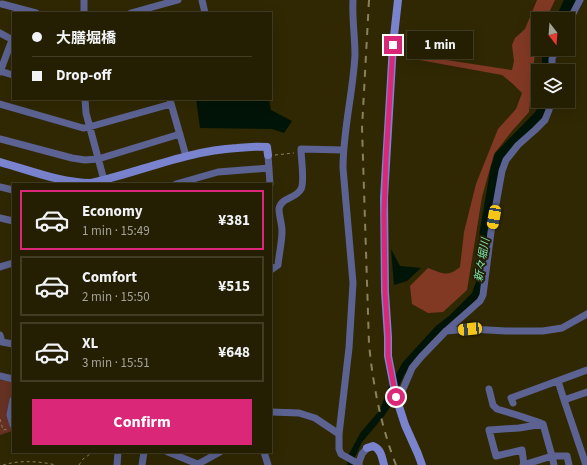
<!DOCTYPE html>
<meta charset="utf-8">
<style>
body{margin:0;font-family:"Source Sans 3","Noto Sans JP",sans-serif;background:#302b11;color:#f1f3f6;height:100vh;display:flex;flex-direction:column;font-size:15px;white-space:nowrap}
*{box-sizing:border-box;margin:0}
p{font-size:13px;color:#a3a299}
.icon{flex:none;width:22px;height:22px;fill:none;stroke:currentColor;stroke-width:2;stroke-linecap:round;stroke-linejoin:round}
.map{position:relative;flex:1;overflow:hidden}
.sheet{position:absolute;left:12px;top:183px;width:260px;height:270px;display:flex;flex-direction:column;background:#241e02;border-radius:0px;box-shadow:0 4px 16px #0002,0 0 0 1px #413c24}
.sheet>*{flex:none}
.top-card{position:absolute;left:12px;top:12px;width:260px;height:88px;border-radius:0px;box-shadow:0 4px 16px #0002,0 0 0 1px #413c24;display:grid;align-content:center;height:88px;padding:0 20px;background:#241e02}
.needle{width:26px;rotate:163deg}
.controls{position:absolute;left:531px;top:12px;display:grid;gap:8px}
.controls a{display:grid;place-items:center;width:44px;height:44px;border-radius:0px;background:#241e02;box-shadow:0 4px 16px #0002,0 0 0 1px #413c24;font-size:20px}
.end{position:absolute;width:18px;height:18px;margin:-9px;border:5px solid #db2777;background:#fff;box-shadow:0 0 0 2px #fff}
.from{border-radius:50%}
.bubble{position:absolute;height:28px;border-radius:0px;background:#241e02;box-shadow:0 4px 16px #0002,0 0 0 1px #413c24;font-size:13px;font-weight:700;line-height:28px;text-align:center}
.car{position:absolute;width:12px;height:24px;margin:-12px -6px;border-radius:5px;box-shadow:0 0 3px 1px #0007;background:linear-gradient(#f5c518 24%,#345 0 40%,#f5c518 0 76%,#345 0 86%,#f5c518 0)}
.top-card b{display:flex;align-items:center;gap:14px;height:38px;font-size:15px}
.top-card b+b{border-top:1px solid #413c24}
.top-card i{width:10px;height:10px;background:#f1f3f6}
ul{padding:7px 0 0;list-style:none}
li{display:flex;align-items:center;gap:12px;height:60px;margin:0 8px 6px;padding:0 12px;border:2px solid #413c24;border-radius:0px}
li div{flex:1}
li b{display:block;font-size:15px}
li em{font-style:normal;font-weight:700}
li.active{border-color:#db2777}
li>.icon{width:36px;height:36px;stroke-width:1.5}
.primary-button{display:flex;gap:8px;margin-top:auto;padding:8px 20px}
.primary-button a{flex:1;height:46px;border-radius:0px;background:#db2777;color:#fff;font-size:16px;font-weight:700;line-height:46px;text-align:center}
.map>svg:first-child{display:block}
.green{fill:#663224}
.forest{fill:#813924}
.water{fill:#001407}
.lines{fill:none;stroke-linecap:round;stroke-linejoin:round}
.river{stroke:#001407;stroke-width:11}
.path{stroke:#89815d;stroke-width:1;stroke-dasharray:3 3;stroke-linecap:butt}
.street{stroke:#5c6392;stroke-width:7}
.secondary{stroke:#7983ce;stroke-width:8}
.rail{stroke:#89815e;stroke-width:2;stroke-dasharray:7 7;stroke-linecap:butt}
.route{stroke:#db2777;stroke-width:5}
.labels{text-anchor:middle;dominant-baseline:central;stroke-width:4;stroke-linejoin:round;paint-order:stroke}
.water-label{font-size:11px;font-style:italic;fill:#7eebab;stroke:#241f09}
</style>
<div class="map">
<svg width="587" height="465" viewBox="0 0 587 465">
<rect width="100%" height="100%" fill="#302803"/>
<path class="green" d="M0,380L11,382L13,385L7,415L12,431L0,435Z"/>
<path class="forest" d="M537,0H555L546,19H538V37L533,67L529,112L512,131L494,154L482,197L467,290L443,312L428,313L412,304L410,286L428,268C442,273 447,278 460,267L464,232L476,184L498,129L516,109L522,93L513,84L502,75L414,59V55L512,70L514,61L512,45L515,38L525,29Z"/>
<path class="water" d="M196,99H269L271,110L292,121L284,133L272,129L200,128Z
M485,219L489,220L483,262L485,263L480,296L419,357L404,375L398,388L390,407L384,416L362,442L354,459L355,465H347L349,454L357,439L361,432L380,410L388,388L403,362L436,326L449,316L472,293L477,279Z
M391,249L400,266L421,268L407,281L394,285Z"/>
<g class="lines">
<path class="river" d="M561,19L570,0
M547,71L548,49
M485,233L496,169L500,156L539,116L544,109L546,101"/>
<path class="path" d="M275,155L294,153
M0,419L3,430L9,429
M3,465C20,460 38,461 56,465
M79,465L83,459L93,452"/>
<path class="street" d="M202,0L205,13
M353,0C352,19 355,37 355,55C353,93 343,130 343,168L353,283L349,348L339,434V449L341,454L359,464
M2,4L36,13
M84,13V0
M131,13L178,0
M568,23L580,0
M0,33L13,40
M0,71L13,75
M552,71V59L556,49
M0,72L12,40
M85,99L86,113L105,184
M170,100L186,156
M0,104L83,128L89,127L171,104
M0,139L72,158L85,160L98,159L180,134
M268,155L270,184
M176,184L218,172L269,168
M0,187L13,190
M0,218L13,221
M0,267L13,263
M271,270L278,265C279,254 282,242 282,231C282,224 279,216 279,209C281,197 296,199 301,189C305,182 301,159 301,149L343,150
M446,331L470,329L506,331H543L562,328L587,314
M0,335L2,342L13,344
M0,376L13,379
M558,381L564,400
M489,389L493,405L497,409L517,415L541,423
M396,397L403,389L412,368L421,357L446,331L480,301L483,295L491,232L502,171L506,160L518,145L535,130L545,120L549,110L551,101
M13,400L10,415L13,425
M513,403L511,398L587,370
M271,412L299,413L315,418L339,434
M168,452L200,465
M264,452L268,465
M198,464L220,452
M117,465L118,452
M142,465L144,452
M358,465L362,454L367,448
M523,465L552,456H567L569,465
M524,465L522,450L496,456L489,430L519,428L543,424L552,456L554,465
M586,465L564,400L587,392"/>
<path class="secondary" d="M398,0L393,45L384,198L385,292L388,337V356L396,397L405,425L418,454L422,465
M0,162C29,170 61,183 91,183C140,172 186,151 237,148C247,147 257,146 267,147L268,155
M367,448L373,446C381,449 382,457 384,465"/>
<path class="rail" d="M369,0L362,128L369,344C373,386 381,426 396,465"/>
</g>
<g class="lines">
<path class="route" d="M393,45L386,159L384,213L385,292L388,337V356L396,397"/>
</g>
<g class="labels">
<g class="water-label">
<text transform="translate(482 260) rotate(-80)">新々堀川</text>
</g>
</g>
</svg>
<div class="controls">
<a><svg class="needle" viewBox="-14 -14 28 28"><path d="M0-13l5 13h-10z" fill="#e53935"/><path d="M0 13l5-13h-10z" fill="#a3a299"/></svg></a>
<a><svg class="icon" aria-label="layers" viewBox="0 0 24 24"><path d="M12 4l9 5-9 5-9-5zM3 14l9 5 9-5"/></svg></a>
</div>
<i class="end from" style="left:396px;top:397px"></i>
<i class="end" style="left:393px;top:45px"></i>
<div class="bubble" style="left:407px;top:31px;width:66px">1 min</div>
<i class="car" style="left:494px;top:217px;rotate:190deg"></i>
<i class="car" style="left:470px;top:329px;rotate:264deg"></i>
<div class="top-card">
<b><i class="from"></i>大膳堀橋</b>
<b><i></i>Drop-off</b>
</div>
<section class="sheet">
<ul>
<li class="active"><svg class="icon" aria-label="car" viewBox="0 0 24 24"><path d="M5 17H2v-5l4-1 3-4h7l3 4 3 1v5h-3M9 17h6M6 11h13"/><circle cx="7" cy="17" r="2"/><circle cx="17" cy="17" r="2"/></svg><div><b>Economy</b><p>1 min · 15:49</p></div><em>¥381</em></li>
<li><svg class="icon" aria-label="car" viewBox="0 0 24 24"><path d="M5 17H2v-5l4-1 3-4h7l3 4 3 1v5h-3M9 17h6M6 11h13"/><circle cx="7" cy="17" r="2"/><circle cx="17" cy="17" r="2"/></svg><div><b>Comfort</b><p>2 min · 15:50</p></div><em>¥515</em></li>
<li><svg class="icon" aria-label="car" viewBox="0 0 24 24"><path d="M5 17H2v-5l4-1 3-4h7l3 4 3 1v5h-3M9 17h6M6 11h13"/><circle cx="7" cy="17" r="2"/><circle cx="17" cy="17" r="2"/></svg><div><b>XL</b><p>3 min · 15:51</p></div><em>¥648</em></li>
</ul>
<div class="primary-button"><a>Confirm</a></div>
</section>
</div>
